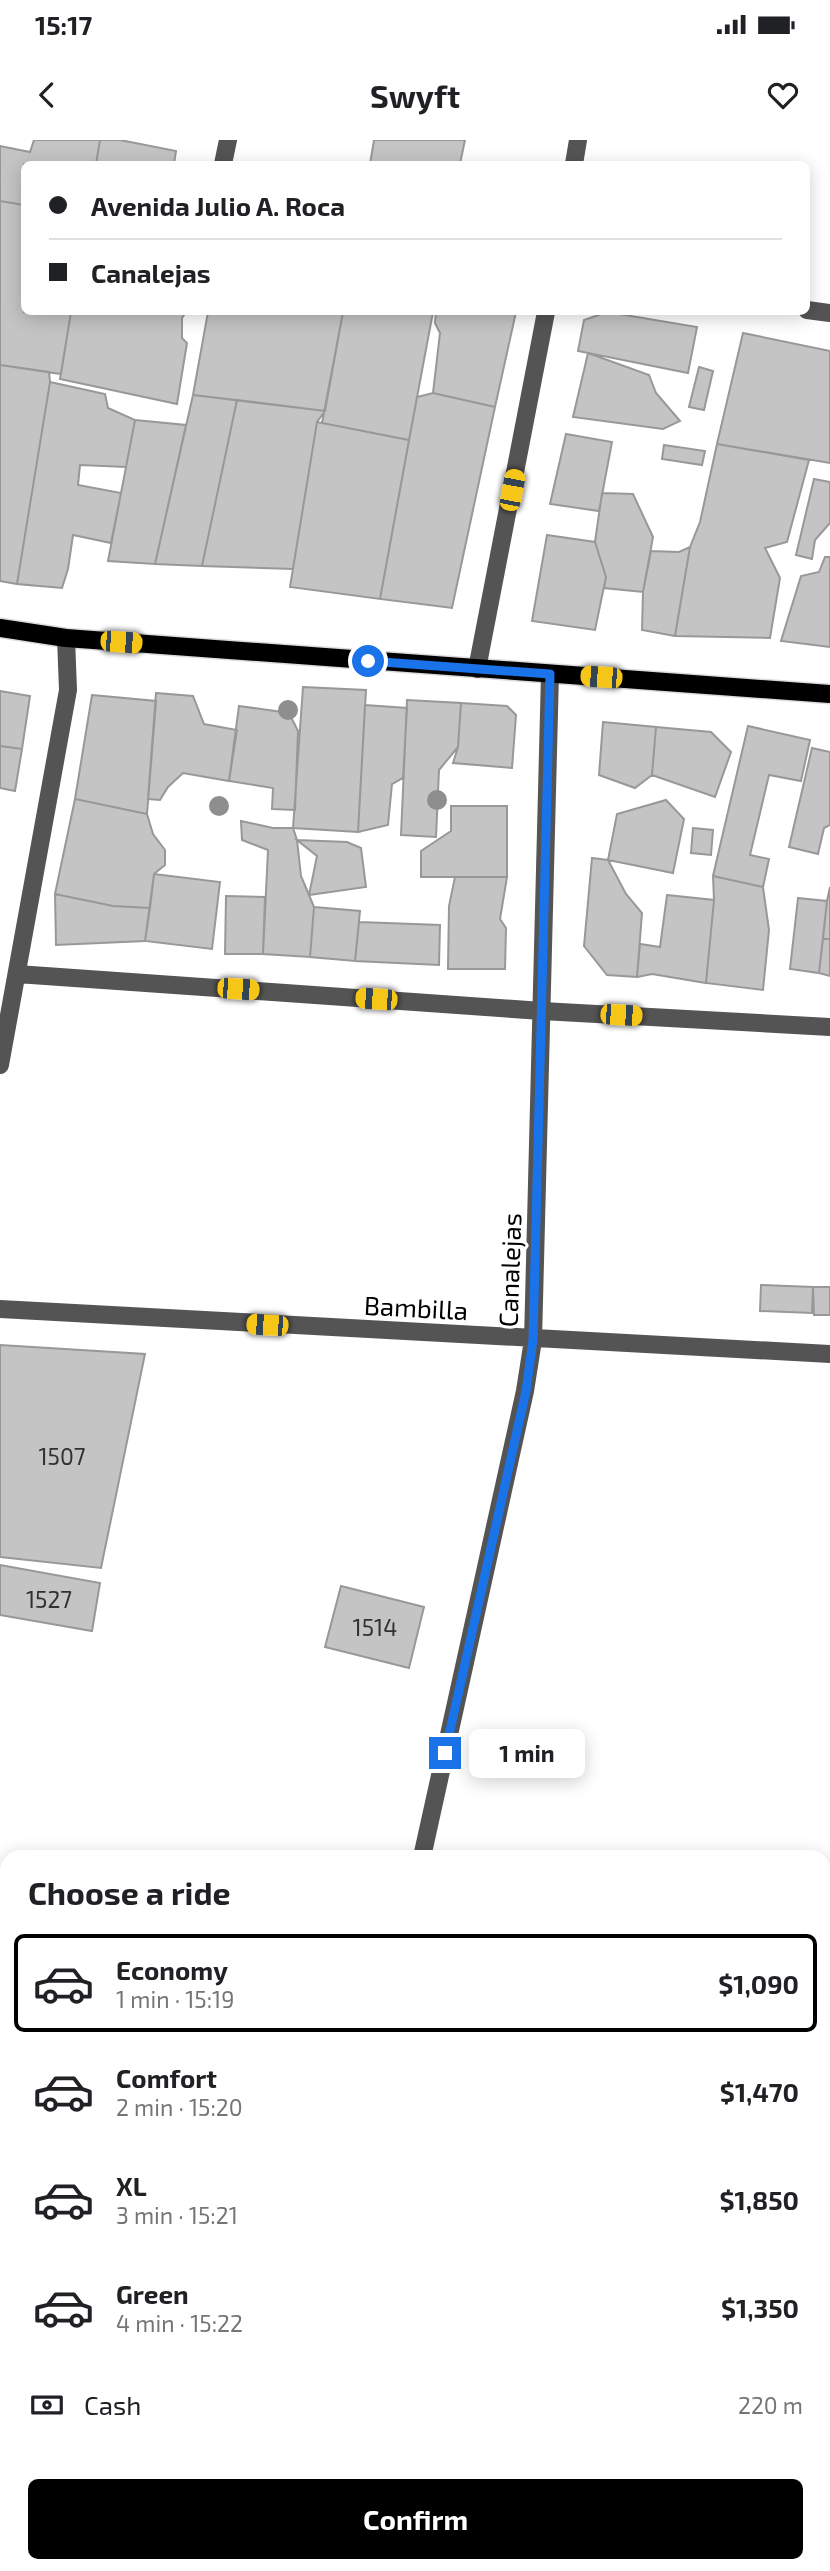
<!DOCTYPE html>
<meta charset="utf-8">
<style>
body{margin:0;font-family:"Exo 2",sans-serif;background:#f2f2f2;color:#202124;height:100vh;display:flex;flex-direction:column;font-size:26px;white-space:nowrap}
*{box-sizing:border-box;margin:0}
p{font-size:23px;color:#757577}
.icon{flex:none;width:38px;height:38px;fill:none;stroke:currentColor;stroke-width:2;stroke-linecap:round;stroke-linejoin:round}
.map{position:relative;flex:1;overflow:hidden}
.details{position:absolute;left:0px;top:1710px;width:831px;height:723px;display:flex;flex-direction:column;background:#fff;border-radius:21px 21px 0 0;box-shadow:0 4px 18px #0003}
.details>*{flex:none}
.banner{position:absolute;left:21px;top:21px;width:789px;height:154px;border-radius:10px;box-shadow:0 4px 18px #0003;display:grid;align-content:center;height:154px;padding:0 28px;background:#fff}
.end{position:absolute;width:32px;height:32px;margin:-16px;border:9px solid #1a73e8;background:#fff;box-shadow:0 0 0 4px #fff}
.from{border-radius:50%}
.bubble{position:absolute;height:49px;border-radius:10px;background:#fff;box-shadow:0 4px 18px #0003;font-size:23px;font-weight:700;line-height:49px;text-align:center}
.car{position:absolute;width:21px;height:42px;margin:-21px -10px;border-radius:9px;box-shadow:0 0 5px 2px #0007;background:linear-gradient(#f5c518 24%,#345 0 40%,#f5c518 0 76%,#345 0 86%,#f5c518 0)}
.banner b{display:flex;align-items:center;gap:24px;height:66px;font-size:26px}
.banner b+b{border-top:2px solid #e0e0e0}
.banner i{width:18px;height:18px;background:#202124}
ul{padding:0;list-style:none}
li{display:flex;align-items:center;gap:21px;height:98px;margin:0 14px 10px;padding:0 14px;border:4px solid transparent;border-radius:10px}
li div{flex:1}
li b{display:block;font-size:26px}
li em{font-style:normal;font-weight:700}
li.current{border-color:#000}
li>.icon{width:63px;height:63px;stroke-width:1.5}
h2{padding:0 28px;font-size:32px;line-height:84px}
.pay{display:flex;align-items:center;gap:18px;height:77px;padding:0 28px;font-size:26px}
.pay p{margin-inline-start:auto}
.action{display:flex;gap:14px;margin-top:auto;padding:14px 28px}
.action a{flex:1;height:80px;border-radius:10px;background:#000;color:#fff;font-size:28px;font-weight:700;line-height:80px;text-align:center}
.status{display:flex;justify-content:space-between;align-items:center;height:49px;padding:0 35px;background:#fff;direction:ltr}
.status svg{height:19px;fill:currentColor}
header{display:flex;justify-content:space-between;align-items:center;height:91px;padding:0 28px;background:#fff;font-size:32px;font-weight:700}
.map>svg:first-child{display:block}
.green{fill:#dbdbdb}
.building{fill:#c4c4c4;stroke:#989898;stroke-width:2}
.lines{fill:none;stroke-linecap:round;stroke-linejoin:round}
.major-casing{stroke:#dbdbdb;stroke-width:21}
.minor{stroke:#545454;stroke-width:18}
.major{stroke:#000;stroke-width:18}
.tree{fill:#8e8e8e}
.route{stroke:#1a73e8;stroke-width:9}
.labels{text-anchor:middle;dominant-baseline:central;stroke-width:6;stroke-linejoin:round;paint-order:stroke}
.number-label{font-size:23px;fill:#313131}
.street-label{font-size:26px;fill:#000;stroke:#fff}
</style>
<div class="status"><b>15:17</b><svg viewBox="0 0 49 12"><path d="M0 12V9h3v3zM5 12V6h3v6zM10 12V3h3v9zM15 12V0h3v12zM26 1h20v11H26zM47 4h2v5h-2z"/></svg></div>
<header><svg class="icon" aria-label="back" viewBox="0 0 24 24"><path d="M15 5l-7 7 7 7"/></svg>Swyft<svg class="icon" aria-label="heart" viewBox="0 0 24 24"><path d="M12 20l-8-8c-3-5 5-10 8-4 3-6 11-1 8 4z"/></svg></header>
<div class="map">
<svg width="830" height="2431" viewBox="0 0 830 2431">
<rect width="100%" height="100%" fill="#fff"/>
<path class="green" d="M0,1959L7,1960V2364L0,2400Z"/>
<path class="building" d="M34,0H100L96,24H24V65L0,61V6L30,12Z
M100,0H120L176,11L174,24H96Z
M374,0H465L460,24H370Z
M0,61L24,65V172H71L61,234L0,225Z
M71,172H186L182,178V198L187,203L177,264L60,239Z
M208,172H343L325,271L193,255Z
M343,172H433L409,300L322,283Z
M436,172H516L495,267L433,253L440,193L435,183Z
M607,172L697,187L688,233L578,211L584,180Z
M743,193L830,211V323L717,304Z
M588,213L649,235L656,253L680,281L663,289L573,277Z
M0,225L49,232L50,242L17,444L0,441Z
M699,227L713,231L704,270L689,267Z
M50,242L105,254L108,268L135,280L126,327L80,325L78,345L121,353L111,403L73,395L68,429L62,448L17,444Z
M433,253L495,267L452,468L380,459L417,257Z
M193,255L237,260L202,426L155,424Z
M237,260L325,271L317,282L293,429L202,426Z
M135,280L186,285L155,424L108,421Z
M317,282L409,300L380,459L290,447Z
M566,294L612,302L599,371L550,364Z
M717,304L809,320L787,402L765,408L780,438L770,498L675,496L690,407L700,382Z
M664,305L705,311L702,325L662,319Z
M814,339L830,342V383L815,400L812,419L796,415Z
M602,353L633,354L653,397L643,452L604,448L606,437L595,402Z
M547,395L595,402L606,437L595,490L532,481Z
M690,407L675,496L642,490L643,452L651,411L679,412Z
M825,417H830V507L781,501L801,436L819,432Z
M303,547L366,550L358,692L293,688Z
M0,551L30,556L22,609L0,606Z
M156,553L193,556L204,584L237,590L229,641L183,633L168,647L160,660L148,659Z
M92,555L156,561L147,674L75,659Z
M407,560L461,563L458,607L439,630L436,697L401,695Z
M461,563L507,566L516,575L512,628L453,623L458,607Z
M365,565L407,568L403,638L392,644L388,685L358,692Z
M239,566L289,573L298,591L295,670L272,669L273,648L229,641Z
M603,582L656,587L652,635L635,648L599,635Z
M748,586L810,600L801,641L769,635L750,715L769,719L763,747L713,736Z
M656,587L711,592L731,612L715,657L652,635Z
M0,606L22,609L15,651L0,648Z
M812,608L830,612V685L824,688L818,714L789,707Z
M75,659L147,674L153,694L165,710V725L154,734L150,768L113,766L55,754Z
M666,660L684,679L673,733L608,720L617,674Z
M451,666H507V737H421V711L451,691Z
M241,681L273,688H293L297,700L301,736L314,767L310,817L263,814L268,710L242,700Z
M693,688L713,690L711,715L691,713Z
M297,700L347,702L361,708L366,747L309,755L317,716Z
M592,718L608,720L626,754L642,773L637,837L607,835L584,806Z
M154,734L220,742L212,809L145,801Z
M713,736L763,747L769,790L763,850L706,843L714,760Z
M455,737H507L500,779L506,788L505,829H448L449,766Z
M830,747V799H823L827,761Z
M55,754L113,766L150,768L145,801L56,805Z
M667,755L714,760L706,843L652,834L637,837L640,804L660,807Z
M226,756L265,757L263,814H225Z
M798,758L827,761L819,833L790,829Z
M314,767L360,771L355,821L310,817Z
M359,782L440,785L439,825L355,821Z
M823,799H830V836L819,833Z
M761,1145L813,1147L812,1173L760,1171Z
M813,1147H830V1175H814Z
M0,1205L145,1214L101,1428L0,1417Z
M0,1425L100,1443L92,1491L0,1475Z
M341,1446L424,1467L409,1528L325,1507Z"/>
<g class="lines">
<defs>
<path id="major" d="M0,488L66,498L830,554"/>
</defs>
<use href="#major" class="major-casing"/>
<path class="minor" d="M223,24L228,0
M574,24L578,0
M807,170L830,173
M477,529L546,172
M17,834L542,871L830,887
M0,925L68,550L66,498
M0,1169L830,1214
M422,1717L525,1251L533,1200L550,534
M0,1922L7,1923
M824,2099L830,2100
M263,2431L265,2426"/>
<use href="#major" class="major"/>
</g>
<g class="tree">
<circle cx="288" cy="570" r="10"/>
<circle cx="437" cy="660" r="10"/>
<circle cx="219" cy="666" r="10"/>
</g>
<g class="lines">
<path class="route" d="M368,521L550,534L533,1200L526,1251L445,1613"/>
</g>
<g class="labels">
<g class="number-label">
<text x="62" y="1316">1507</text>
<text x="49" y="1459">1527</text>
<text x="375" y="1487">1514</text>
</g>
<g class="street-label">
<text transform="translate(509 1130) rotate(-88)">Canalejas</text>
<text transform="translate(416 1167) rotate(3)">Bambilla</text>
</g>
</g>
</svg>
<i class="end from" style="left:368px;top:521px"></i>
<i class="end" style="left:445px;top:1613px"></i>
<div class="bubble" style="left:469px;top:1589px;width:116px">1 min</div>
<i class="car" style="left:512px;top:350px;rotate:11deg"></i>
<i class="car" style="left:121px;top:502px;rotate:94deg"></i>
<i class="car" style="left:601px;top:537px;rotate:274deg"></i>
<i class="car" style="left:238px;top:849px;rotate:94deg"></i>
<i class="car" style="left:376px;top:859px;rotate:274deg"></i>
<i class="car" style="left:621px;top:875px;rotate:93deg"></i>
<i class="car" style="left:267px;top:1185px;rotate:273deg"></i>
<div class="banner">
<b><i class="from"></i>Avenida Julio A. Roca</b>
<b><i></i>Canalejas</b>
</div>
<section class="details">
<h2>Choose a ride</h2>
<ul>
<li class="current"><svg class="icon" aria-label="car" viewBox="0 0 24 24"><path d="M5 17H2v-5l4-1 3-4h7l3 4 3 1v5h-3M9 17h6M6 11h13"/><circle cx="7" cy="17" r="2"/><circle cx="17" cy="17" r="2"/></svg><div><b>Economy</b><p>1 min · 15:19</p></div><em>$1,090</em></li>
<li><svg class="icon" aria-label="car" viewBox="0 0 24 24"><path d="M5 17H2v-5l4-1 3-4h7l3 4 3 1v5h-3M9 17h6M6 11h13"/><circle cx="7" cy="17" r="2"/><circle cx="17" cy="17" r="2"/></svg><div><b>Comfort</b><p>2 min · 15:20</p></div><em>$1,470</em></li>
<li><svg class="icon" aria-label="car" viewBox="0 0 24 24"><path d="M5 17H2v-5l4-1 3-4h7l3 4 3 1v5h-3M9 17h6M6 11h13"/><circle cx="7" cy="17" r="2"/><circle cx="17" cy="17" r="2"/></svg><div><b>XL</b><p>3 min · 15:21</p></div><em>$1,850</em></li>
<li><svg class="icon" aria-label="car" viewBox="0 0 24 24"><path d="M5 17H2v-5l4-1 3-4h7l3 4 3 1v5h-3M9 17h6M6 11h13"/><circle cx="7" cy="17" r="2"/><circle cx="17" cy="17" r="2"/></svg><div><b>Green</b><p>4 min · 15:22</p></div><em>$1,350</em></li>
</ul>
<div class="pay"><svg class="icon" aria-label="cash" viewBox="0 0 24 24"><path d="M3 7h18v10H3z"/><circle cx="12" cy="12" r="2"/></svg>Cash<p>220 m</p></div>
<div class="action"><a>Confirm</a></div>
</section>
</div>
